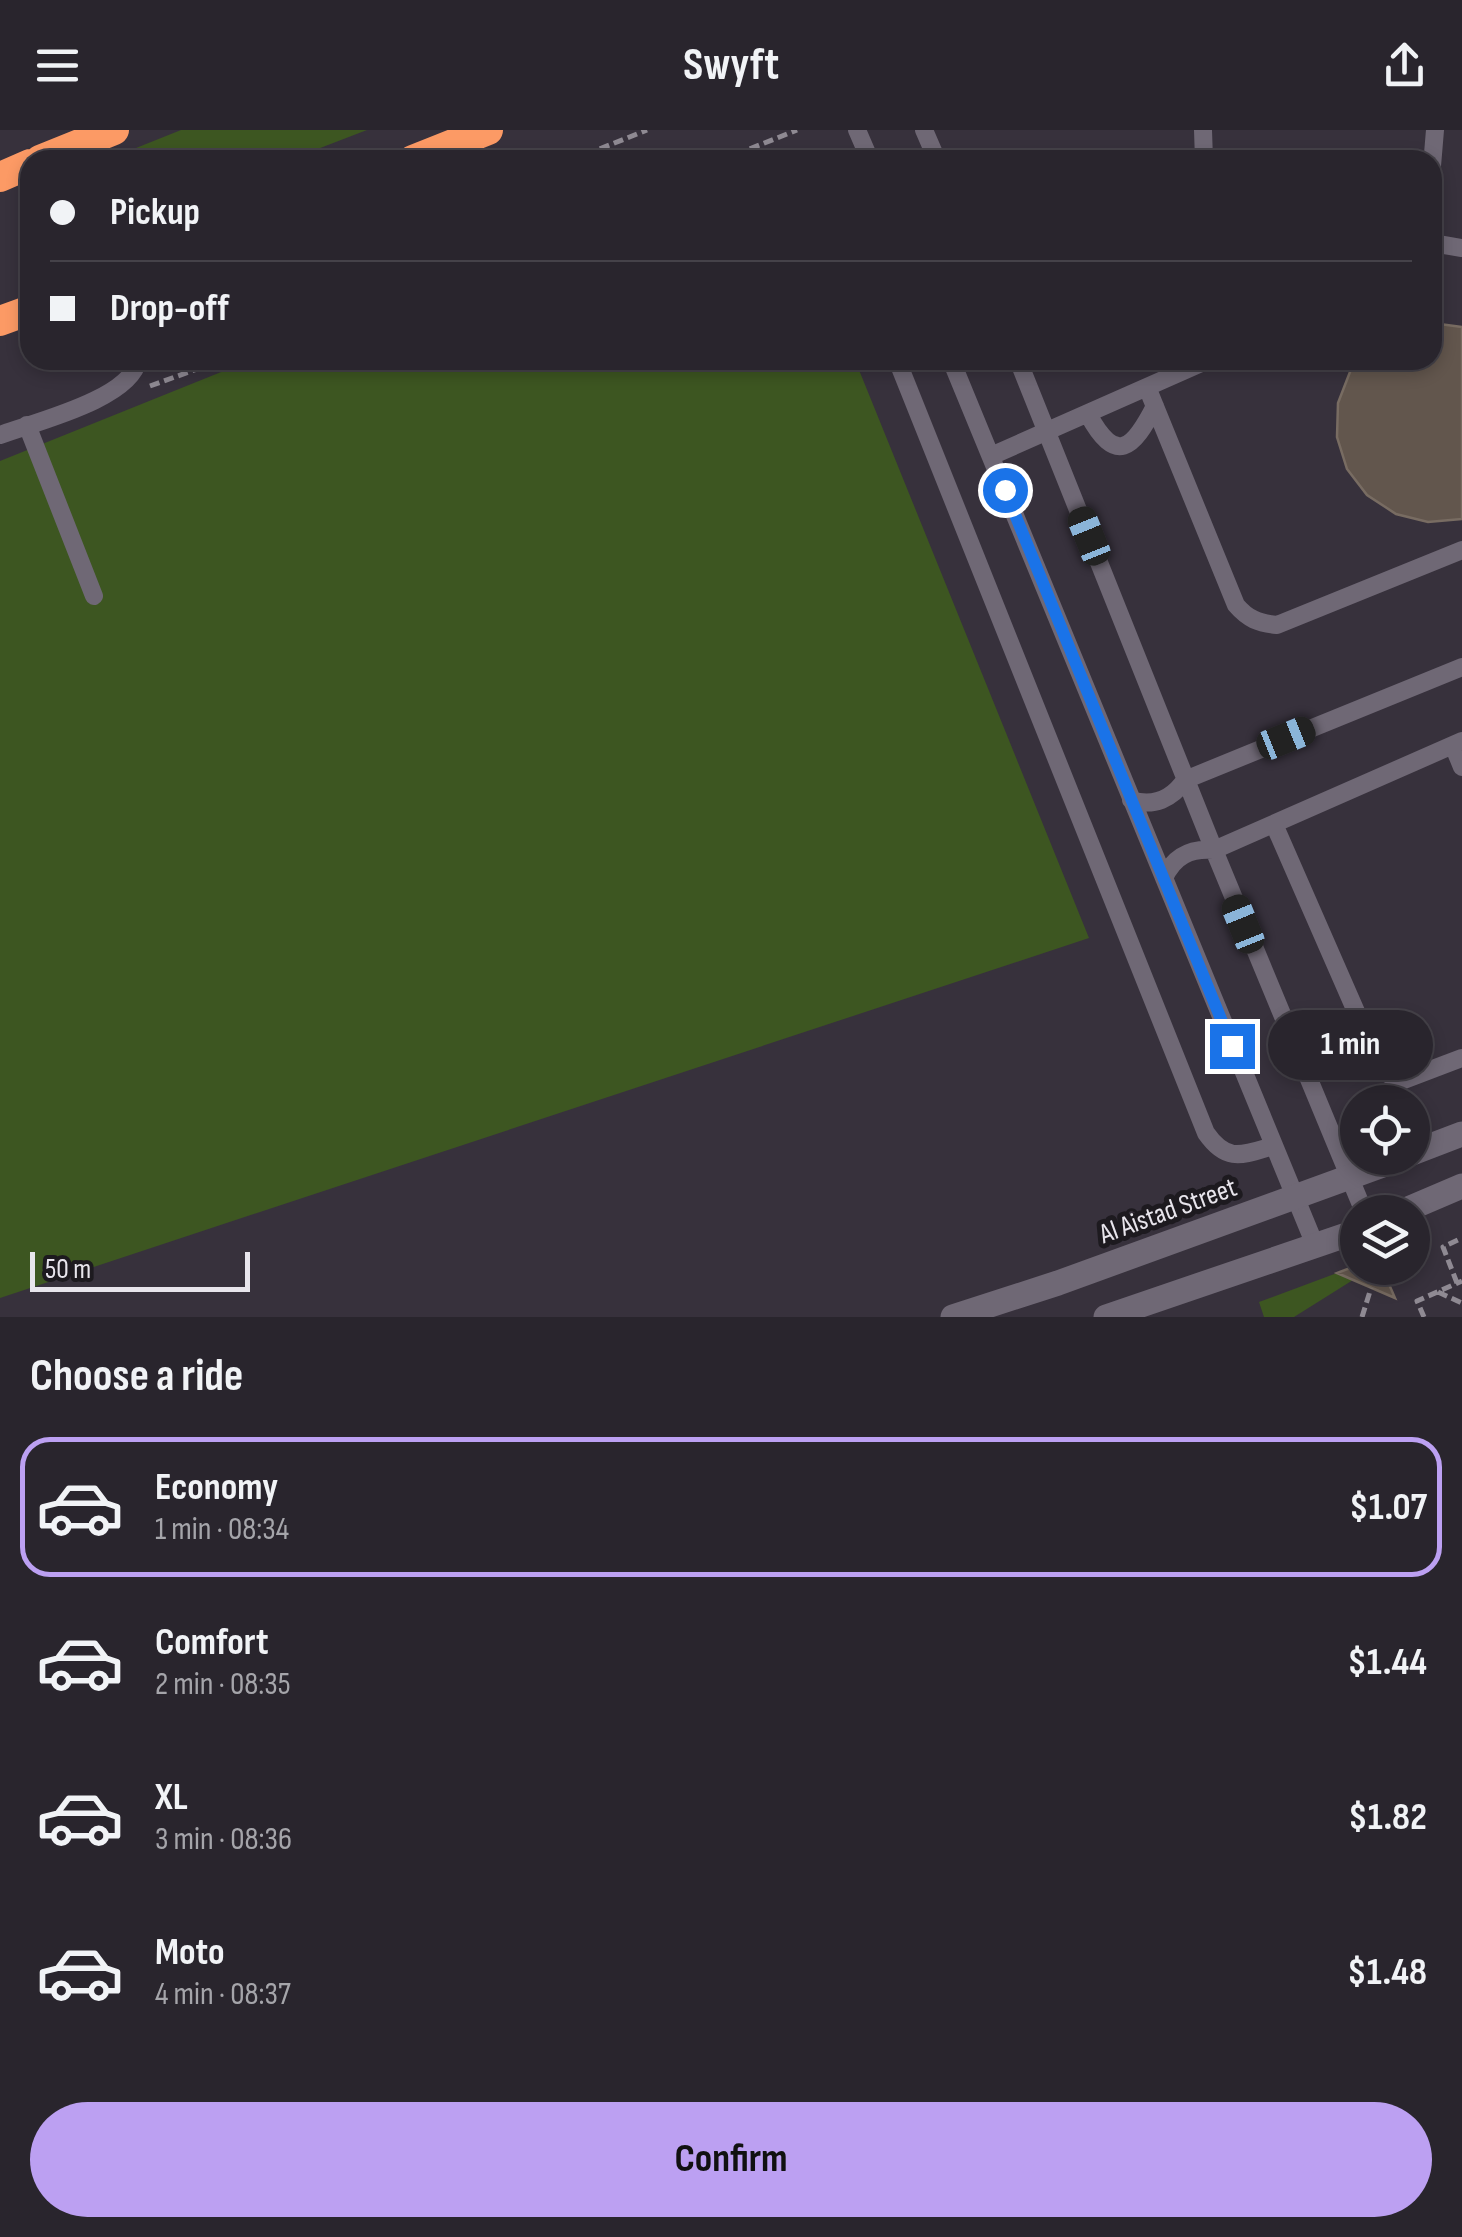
<!DOCTYPE html>
<meta charset="utf-8">
<style>
body{margin:0;font-family:"Sofia Sans Condensed",sans-serif;background:#353139;color:#f1f3f6;height:100vh;display:flex;flex-direction:column;font-size:38px;white-space:nowrap}
*{box-sizing:border-box;margin:0}
p{font-size:32px;color:#a5a5aa}
.icon{flex:none;width:55px;height:55px;fill:none;stroke:currentColor;stroke-width:2;stroke-linecap:round;stroke-linejoin:round}
.map{position:relative;height:1187px;overflow:hidden}
.panel{display:flex;flex-direction:column;background:#29252d;flex:1}
.panel>*{flex:none}
.top-card{position:absolute;left:20px;top:20px;width:1422px;height:220px;border-radius:30px;box-shadow:0 5px 15px #0003,0 0 0 2px #454249;display:grid;align-content:center;height:220px;padding:0 30px;background:#29252d}
.fabs{position:absolute;left:1340px;top:955px;display:grid;gap:20px}
.fabs a{display:grid;place-items:center;width:90px;height:90px;border-radius:50%;background:#29252d;box-shadow:0 5px 15px #0003,0 0 0 2px #454249;font-size:50px}
.scale{position:absolute;left:30px;bottom:25px;width:220px;box-sizing:border-box;padding-left:10px;border:5px solid #e8e5ec;border-top:0;font-size:28px;line-height:35px;white-space:nowrap;color:#e8e5ec;-webkit-text-stroke:8px #1d1a1f;paint-order:stroke}
.end{position:absolute;width:45px;height:45px;margin:-22px;border:12px solid #1a73e8;background:#fff;box-shadow:0 0 0 5px #fff}
.from{border-radius:50%}
.bubble{position:absolute;height:70px;border-radius:35px;background:#29252d;box-shadow:0 5px 15px #0003,0 0 0 2px #454249;font-size:32px;font-weight:700;line-height:70px;text-align:center}
.car{position:absolute;width:30px;height:60px;margin:-30px -15px;border-radius:12px;box-shadow:0 0 8px 2px #0007;background:linear-gradient(#222 24%,#8ab4d8 0 40%,#222 0 76%,#8ab4d8 0 86%,#222 0)}
.top-card b{display:flex;align-items:center;gap:35px;height:95px;font-size:38px}
.top-card b+b{border-top:2px solid #454249}
.top-card i{width:25px;height:25px;background:#f1f3f6}
ul{padding:0;list-style:none}
li{display:flex;align-items:center;gap:30px;height:140px;margin:0 20px 15px;padding:0 10px;border:5px solid transparent;border-radius:30px}
li div{flex:1}
li b{display:block;font-size:38px}
li em{font-style:normal;font-weight:700}
li.active{border-color:#bca0f2}
li>.icon{width:90px;height:90px;stroke-width:1.5}
h2{padding:0 30px;font-size:45px;line-height:120px}
.action{display:flex;gap:20px;margin-top:auto;padding:20px 30px}
.action a{flex:1;height:115px;border-radius:60px;background:#bca0f2;color:#111;font-size:40px;font-weight:700;line-height:115px;text-align:center}
header{display:flex;justify-content:space-between;align-items:center;height:130px;padding:0 30px;background:#29252d;font-size:45px;font-weight:700}
.map>svg:first-child{display:block}
.green{fill:#3d5621}
.building{fill:#62564d;stroke:#786c62;stroke-width:2.5}
.lines{fill:none;stroke-linecap:round;stroke-linejoin:round}
.path{stroke:#8f8a93;stroke-width:5;stroke-dasharray:10 5;stroke-linecap:butt}
.lane{stroke:#6f6875;stroke-width:18}
.street{stroke:#6f6875;stroke-width:25}
.highway{stroke:#fc9a65;stroke-width:30}
.route{stroke:#1a73e8;stroke-width:12}
.labels{text-anchor:middle;dominant-baseline:central;stroke-width:10;stroke-linejoin:round;paint-order:stroke}
.street-label{font-size:28px;fill:#e8e5ec;stroke:#1d1a1f}
</style>
<header><svg class="icon" aria-label="menu" viewBox="0 0 24 24"><path d="M4 6h16M4 12h16M4 18h16"/></svg>Swyft<svg class="icon" aria-label="share" viewBox="0 0 24 24"><path d="M12 15V3M7 8l5-5 5 5M5 13v7h14v-7"/></svg></header>
<div class="map">
<svg width="1462" height="1187" viewBox="0 0 1462 1187">
<rect width="100%" height="100%" fill="#37313c"/>
<path class="green" d="M181,0H367L289,30H106Z
M251,230H855L1089,808L0,1168V331Z
M1337,1143L1353,1150L1294,1187H1264L1259,1172Z"/>
<path class="building" d="M1432,193L1462,197V389L1428,392L1396,384L1367,365L1347,339L1337,307L1338,273L1350,242L1360,230H1432Z
M1358,1135L1382,1138L1395,1168L1337,1143Z"/>
<g class="lines">
<path class="path" d="M572,30L647,0
M722,30L797,0
M150,256L222,230
M1457,1153L1443,1117L1462,1108
M1438,1162L1462,1173
M1362,1187L1371,1158
M1424,1187L1417,1171L1462,1151"/>
<path class="lane" d="M857,0L870,30
M924,0L937,30
M1203,0L1204,30
M1432,36L1435,0
M1432,113L1462,118
M897,230L1206,1003C1227,1033 1242,1025 1273,1016
M951,230L1315,1115
M1018,230L1214,720L1364,1082
M1147,257L1236,475C1248,489 1258,493 1277,495L1462,420
M1088,284C1116,336 1133,319 1155,276
M27,295L94,466
M0,305C35,292 131,269 138,230
M991,326L1208,230
M1453,615L1462,637
M1131,670C1154,677 1172,669 1185,650L1462,537
M1274,694L1382,941L1401,951L1462,928
M1164,748C1174,726 1190,718 1214,720L1462,611"/>
<path class="street" d="M1412,1023L1462,1004
M1401,1082L1462,1056
M953,1187L1058,1153L1402,1028
M1106,1187L1358,1101"/>
<path class="highway" d="M40,30L114,0
M413,30L488,0
M0,47L30,34
M0,191L30,180"/>
</g>
<g class="lines">
<path class="route" d="M1005,360L1232,916"/>
</g>
<g class="labels">
<g class="street-label">
<text transform="translate(1168 1081) rotate(-20)">Al Aistad Street</text>
</g>
</g>
</svg>
<div class="fabs">
<a><svg class="icon" aria-label="locate" viewBox="0 0 24 24"><circle cx="12" cy="12" r="6"/><path d="M12 2v4M12 18v4M2 12h4M18 12h4"/></svg></a>
<a><svg class="icon" aria-label="layers" viewBox="0 0 24 24"><path d="M12 4l9 5-9 5-9-5zM3 14l9 5 9-5"/></svg></a>
</div>
<div class="scale">50 m</div>
<i class="end from" style="left:1005px;top:360px"></i>
<i class="end" style="left:1232px;top:916px"></i>
<div class="bubble" style="left:1268px;top:880px;width:165px">1 min</div>
<i class="car" style="left:1089px;top:406px;rotate:338deg"></i>
<i class="car" style="left:1286px;top:608px;rotate:68deg"></i>
<i class="car" style="left:1243px;top:794px;rotate:338deg"></i>
<div class="top-card">
<b><i class="from"></i>Pickup</b>
<b><i></i>Drop-off</b>
</div>
</div>
<section class="panel">
<h2>Choose a ride</h2>
<ul>
<li class="active"><svg class="icon" aria-label="car" viewBox="0 0 24 24"><path d="M5 17H2v-5l4-1 3-4h7l3 4 3 1v5h-3M9 17h6M6 11h13"/><circle cx="7" cy="17" r="2"/><circle cx="17" cy="17" r="2"/></svg><div><b>Economy</b><p>1 min · 08:34</p></div><em>$1.07</em></li>
<li><svg class="icon" aria-label="car" viewBox="0 0 24 24"><path d="M5 17H2v-5l4-1 3-4h7l3 4 3 1v5h-3M9 17h6M6 11h13"/><circle cx="7" cy="17" r="2"/><circle cx="17" cy="17" r="2"/></svg><div><b>Comfort</b><p>2 min · 08:35</p></div><em>$1.44</em></li>
<li><svg class="icon" aria-label="car" viewBox="0 0 24 24"><path d="M5 17H2v-5l4-1 3-4h7l3 4 3 1v5h-3M9 17h6M6 11h13"/><circle cx="7" cy="17" r="2"/><circle cx="17" cy="17" r="2"/></svg><div><b>XL</b><p>3 min · 08:36</p></div><em>$1.82</em></li>
<li><svg class="icon" aria-label="car" viewBox="0 0 24 24"><path d="M5 17H2v-5l4-1 3-4h7l3 4 3 1v5h-3M9 17h6M6 11h13"/><circle cx="7" cy="17" r="2"/><circle cx="17" cy="17" r="2"/></svg><div><b>Moto</b><p>4 min · 08:37</p></div><em>$1.48</em></li>
</ul>
<div class="action"><a>Confirm</a></div>
</section>
